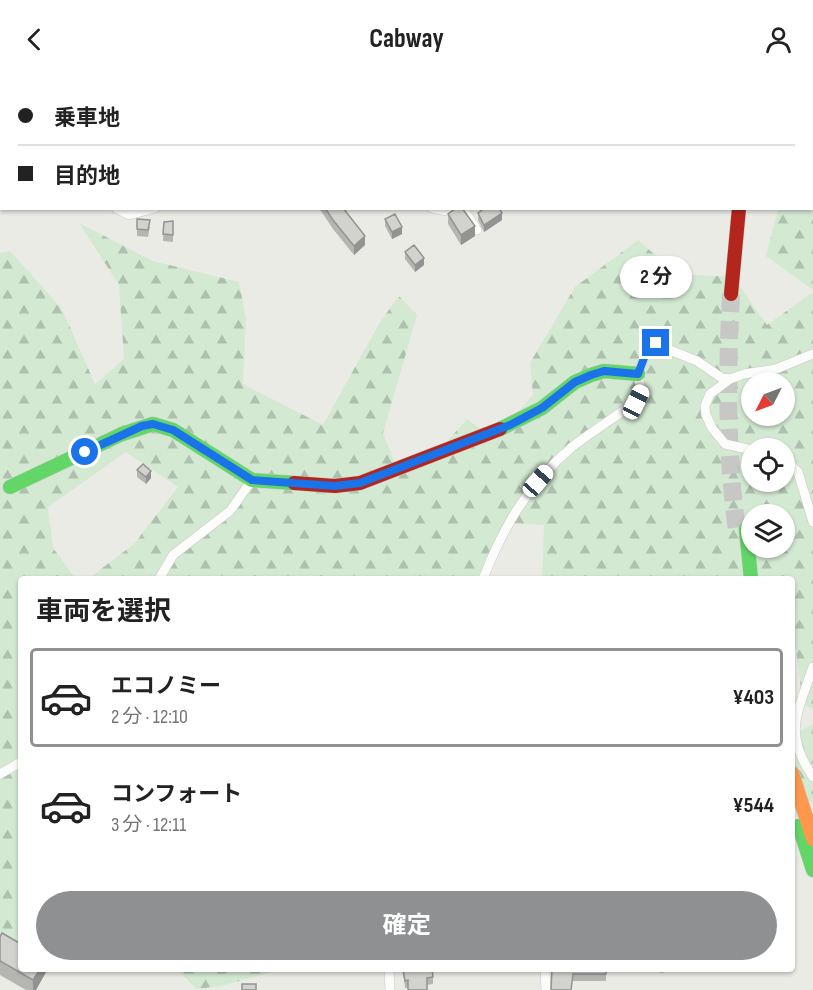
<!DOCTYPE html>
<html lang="ja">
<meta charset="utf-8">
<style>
body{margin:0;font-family:"Sofia Sans Condensed","Noto Sans JP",sans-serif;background:#f6f6f6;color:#222;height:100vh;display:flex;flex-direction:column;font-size:22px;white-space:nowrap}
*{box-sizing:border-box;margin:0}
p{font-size:20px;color:#767676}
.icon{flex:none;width:33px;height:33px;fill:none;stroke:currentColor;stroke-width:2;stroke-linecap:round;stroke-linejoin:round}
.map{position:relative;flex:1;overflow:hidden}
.details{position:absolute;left:18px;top:498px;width:777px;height:396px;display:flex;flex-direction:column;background:#fff;border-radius:6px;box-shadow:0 2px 4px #0004}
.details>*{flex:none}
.hud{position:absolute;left:0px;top:0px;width:813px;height:132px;box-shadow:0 2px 4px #0004;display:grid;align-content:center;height:132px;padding:0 18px;background:#fff}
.needle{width:39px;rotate:228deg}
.buttons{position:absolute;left:741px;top:294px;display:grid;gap:12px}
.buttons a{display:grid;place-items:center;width:54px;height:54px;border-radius:50%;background:#fff;box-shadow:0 2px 4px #0004;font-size:30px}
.end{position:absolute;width:27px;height:27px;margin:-14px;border:8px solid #1a73e8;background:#fff;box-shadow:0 0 0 3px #fff}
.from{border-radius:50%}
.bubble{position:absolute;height:42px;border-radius:21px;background:#fff;box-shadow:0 2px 4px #0004;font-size:20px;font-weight:700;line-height:42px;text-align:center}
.car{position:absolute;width:18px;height:36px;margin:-18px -9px;border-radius:8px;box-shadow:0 0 4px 2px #0007;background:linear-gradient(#fff 24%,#345 0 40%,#fff 0 76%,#345 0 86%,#fff 0)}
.hud b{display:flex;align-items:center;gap:21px;height:57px;font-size:22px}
.hud b+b{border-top:2px solid #e0e0e0}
.hud i{width:15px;height:15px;background:#222}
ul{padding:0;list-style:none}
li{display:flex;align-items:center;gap:18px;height:99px;margin:0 12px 9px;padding:0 6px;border:3px solid transparent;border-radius:6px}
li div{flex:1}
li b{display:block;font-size:22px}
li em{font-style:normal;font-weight:700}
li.selected{border-color:#8e9092}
li>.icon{width:54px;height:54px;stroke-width:1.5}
h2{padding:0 18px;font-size:27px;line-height:72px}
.primary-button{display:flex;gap:12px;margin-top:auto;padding:12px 18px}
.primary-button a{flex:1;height:69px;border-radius:36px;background:#8e9092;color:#fff;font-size:24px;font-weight:700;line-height:69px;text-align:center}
header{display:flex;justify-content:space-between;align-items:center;height:78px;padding:0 18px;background:#fff;font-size:27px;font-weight:700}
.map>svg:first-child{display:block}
.forest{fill:url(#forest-firs);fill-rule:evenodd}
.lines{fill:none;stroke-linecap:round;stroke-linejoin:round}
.river{stroke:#b9d9f8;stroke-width:15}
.highway-tunnel{stroke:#c7c8c6;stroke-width:18;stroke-dasharray:18 9;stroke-linecap:butt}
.street-casing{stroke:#c8c8c7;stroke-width:10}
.fast-casing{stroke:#c8c9c8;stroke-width:15}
.slow-casing{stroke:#c8c9c8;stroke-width:15}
.jam-casing{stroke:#c8c9c8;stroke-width:15}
.street{stroke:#fcfcfb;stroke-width:9}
.fast{stroke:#63d668;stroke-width:14}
.slow{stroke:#ff974d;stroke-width:14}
.jam{stroke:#b3261e;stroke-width:14}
.wall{fill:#b5b5b2}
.shaded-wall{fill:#939391}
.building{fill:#d2d2cf;stroke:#939391;stroke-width:1.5}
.route{stroke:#1a73e8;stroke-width:8}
</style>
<header><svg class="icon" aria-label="back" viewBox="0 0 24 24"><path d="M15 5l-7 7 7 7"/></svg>Cabway<svg class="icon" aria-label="person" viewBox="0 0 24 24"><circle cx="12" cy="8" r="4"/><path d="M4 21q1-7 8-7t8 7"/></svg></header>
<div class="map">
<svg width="813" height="912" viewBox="0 0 813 912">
<defs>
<pattern id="forest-firs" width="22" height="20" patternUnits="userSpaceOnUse" patternTransform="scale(1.5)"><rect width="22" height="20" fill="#d3e9d2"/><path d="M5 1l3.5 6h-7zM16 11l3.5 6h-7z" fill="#aec0ae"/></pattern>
</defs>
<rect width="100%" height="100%" fill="#ebebe6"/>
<path class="forest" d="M812,86H813V212L766,178L778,131L812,130Z
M79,145L153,183L239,204L246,241L243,306L323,347L380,244L399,218L417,237L383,355L396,388L428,385L467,341L494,361L533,317L530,285L575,209L638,162L677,196L733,199L767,247L813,214V631L803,627L796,571L792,567V501H542L544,447L508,445L478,498L481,501H88L134,466L178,409L126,374L48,429L53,470L76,501H21V879L0,875V175L10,173L62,231L95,306L124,281L119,207ZM752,304H784V338H752ZM752,370H784V404H752ZM752,436H784V470H752Z
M813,646V725L792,715V657Z
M177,891H283L221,908L196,911Z"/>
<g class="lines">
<path class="river" d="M296,2L297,0
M0,41L2,42"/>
<path class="highway-tunnel" d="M731,216C727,295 726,373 737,452"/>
<defs>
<path id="street" d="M542,2L543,0
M0,93L2,103
M0,123H2
M116,130L129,137L155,130
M432,130L447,133L464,130
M463,131L477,152
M752,372L725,366L712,350L706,337L705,328L710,316L730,301L744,296L776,291L813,276
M784,380L798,394L813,444
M159,501L173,477L230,433L252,402
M483,501C503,449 529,405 572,369C593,353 615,339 636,324L641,312L638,296L650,264L697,283L722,300L730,301
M813,589C797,636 783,655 813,699
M0,696L21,684
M389,891L390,912
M545,891L546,912"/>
<path id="fast" d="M500,351L542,330L575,304L591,297L604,293L638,296
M10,409L122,356L153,346L173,352L252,402L294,405
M746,451L751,501
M799,748L813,792"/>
<path id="slow" d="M759,2L760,0
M792,695L813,761"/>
<path id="jam" d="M731,216L739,130
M294,405L335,408L360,405L500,351"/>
</defs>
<use href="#street" class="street-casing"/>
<use href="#fast" class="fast-casing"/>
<use href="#slow" class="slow-casing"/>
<use href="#jam" class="jam-casing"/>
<use href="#street" class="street"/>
<use href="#fast" class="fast"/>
<use href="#slow" class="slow"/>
<use href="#jam" class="jam"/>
</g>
<path class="wall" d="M319,130H343L365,167L354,177L333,151Z
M478,135L502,142L484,154L478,142Z
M448,136L475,158L461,167L448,146Z
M137,141L150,149L148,159L137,158Z
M385,141L402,156L392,161L385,148Z
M173,143V164L163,163L164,144Z
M405,174L424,187L415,194L405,181Z
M137,392L151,400L146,406L137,399Z
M0,859L46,891V894L36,912H26L0,897Z
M552,891L606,896V903H573Z
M644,891H664L663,895Z
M403,892L433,899V906L405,910Z"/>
<path class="shaded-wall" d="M502,135V142L484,154V147Z
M475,148V158L461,167V157Z
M402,149V156L392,161V154Z
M365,158V167L354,177V168Z
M424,180V187L415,194V187Z
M151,393V400L146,406V399Z
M40,891H46V894L36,912H33V902Z"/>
<path class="building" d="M325,130H343L365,158L354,168L333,142Z
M456,130H462L475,148L461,157L448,136Z
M485,130H499L502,135L484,147L478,135Z
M395,136L402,149L392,154L385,141Z
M137,141L150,142L148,152L137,151Z
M173,143V157L163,156L164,144Z
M414,167L424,180L415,187L405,174Z
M143,386L151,393L146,399L137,392Z
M2,855L21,866V891H40L33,902L0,883V859Z
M409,891H432L433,899L427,900V912H408V902L405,903L403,892Z
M552,891H606V896H573L571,912H551Z
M242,906H256V912H242Z"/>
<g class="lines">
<path class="route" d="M85,374L142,348L153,346L173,352L252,402L335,408L360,405L510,347L542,330L575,304L591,297L604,293L638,296L650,264L656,265"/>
</g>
</svg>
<div class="buttons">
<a><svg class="needle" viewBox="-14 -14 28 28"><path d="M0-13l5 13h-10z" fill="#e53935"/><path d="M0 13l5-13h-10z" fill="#767676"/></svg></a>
<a><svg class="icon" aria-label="locate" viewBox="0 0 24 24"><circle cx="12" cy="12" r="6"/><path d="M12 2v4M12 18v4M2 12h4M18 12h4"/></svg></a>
<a><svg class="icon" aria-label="layers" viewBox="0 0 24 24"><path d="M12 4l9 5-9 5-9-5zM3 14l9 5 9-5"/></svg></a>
</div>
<i class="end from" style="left:85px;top:374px"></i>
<i class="end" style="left:656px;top:265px"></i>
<div class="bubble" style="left:620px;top:178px;width:72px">2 分</div>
<i class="car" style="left:636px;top:324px;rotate:26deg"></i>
<i class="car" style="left:538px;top:403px;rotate:41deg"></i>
<div class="hud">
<b><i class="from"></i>乗車地</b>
<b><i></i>目的地</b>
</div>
<section class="details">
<h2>車両を選択</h2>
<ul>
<li class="selected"><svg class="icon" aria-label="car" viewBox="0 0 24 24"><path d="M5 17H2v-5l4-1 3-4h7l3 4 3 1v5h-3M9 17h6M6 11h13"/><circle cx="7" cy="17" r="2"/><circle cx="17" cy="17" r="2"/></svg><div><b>エコノミー</b><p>2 分 · 12:10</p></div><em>¥403</em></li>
<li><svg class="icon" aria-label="car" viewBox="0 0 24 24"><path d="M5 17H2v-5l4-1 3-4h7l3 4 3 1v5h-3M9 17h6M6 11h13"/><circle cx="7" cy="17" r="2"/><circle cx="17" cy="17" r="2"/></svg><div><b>コンフォート</b><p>3 分 · 12:11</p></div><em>¥544</em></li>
</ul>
<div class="primary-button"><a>確定</a></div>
</section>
</div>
